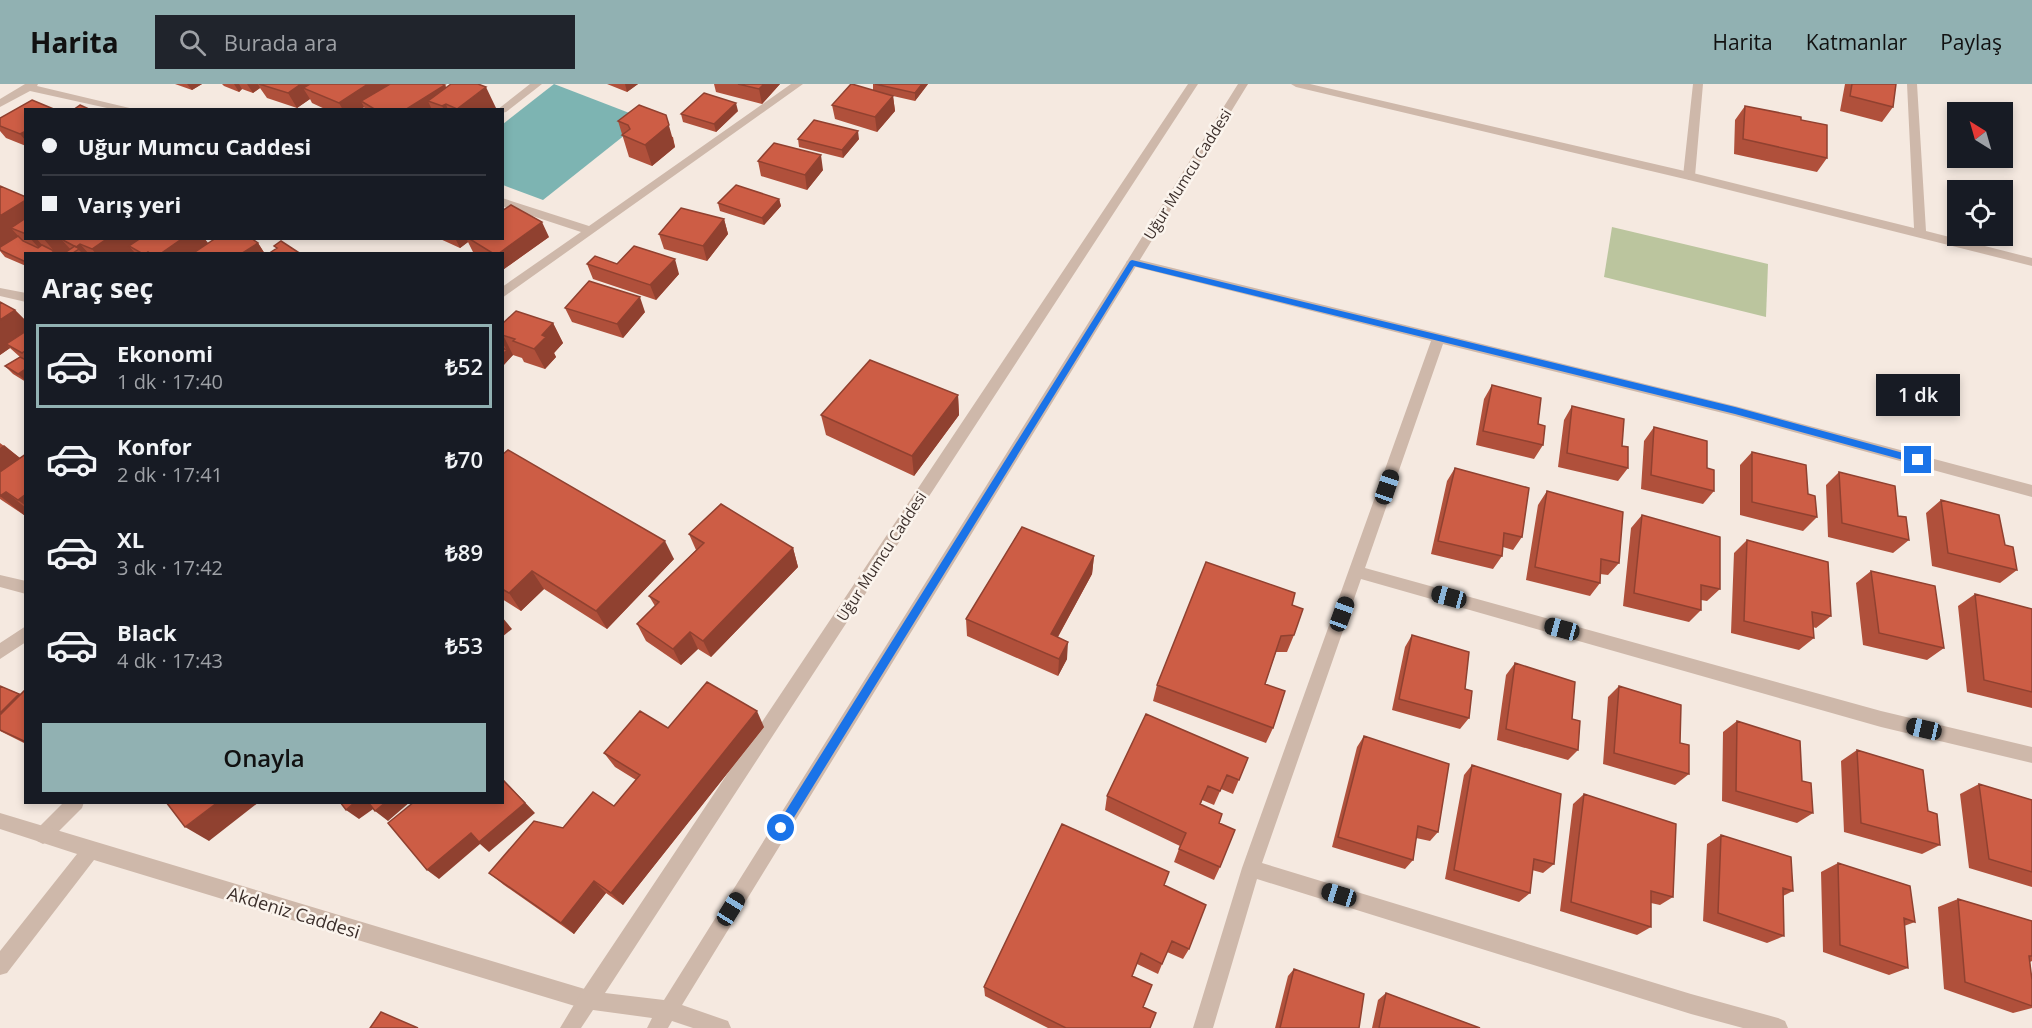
<!DOCTYPE html>
<html lang="tr">
<meta charset="utf-8">
<style>
body{margin:0;font-family:"Open Sans",sans-serif;background:#20242c;color:#f1f3f6;height:100vh;display:flex;flex-direction:column;font-size:22px;white-space:nowrap}
*{box-sizing:border-box;margin:0}
p{font-size:20px;color:#9ea1a6}
.icon{flex:none;width:33px;height:33px;fill:none;stroke:currentColor;stroke-width:2;stroke-linecap:round;stroke-linejoin:round}
.map{position:relative;flex:1;overflow:hidden}
.panel{position:absolute;left:24px;top:168px;width:480px;height:552px;display:flex;flex-direction:column;background:#171b24;border-radius:0px;box-shadow:0 3px 9px #0003}
.panel>*{flex:none}
.hud{position:absolute;left:24px;top:24px;width:480px;height:132px;border-radius:0px;box-shadow:0 3px 9px #0003;display:grid;align-content:center;height:132px;padding:0 18px;background:#171b24}
.needle{width:39px;rotate:323deg}
.buttons{position:absolute;left:1947px;top:18px;display:grid;gap:12px}
.buttons a{display:grid;place-items:center;width:66px;height:66px;border-radius:0px;background:#171b24;box-shadow:0 3px 9px #0003;font-size:30px}
.end{position:absolute;width:27px;height:27px;margin:-14px;border:8px solid #1a73e8;background:#fff;box-shadow:0 0 0 3px #fff}
.from{border-radius:50%}
.bubble{position:absolute;height:42px;border-radius:0px;background:#171b24;box-shadow:0 3px 9px #0003;font-size:20px;font-weight:600;line-height:42px;text-align:center}
.car{position:absolute;width:18px;height:36px;margin:-18px -9px;border-radius:8px;box-shadow:0 0 4px 2px #0007;background:linear-gradient(#222 24%,#8ab4d8 0 40%,#222 0 76%,#8ab4d8 0 86%,#222 0)}
.hud b{display:flex;align-items:center;gap:21px;height:57px;font-size:22px}
.hud b+b{border-top:2px solid #363941}
.hud i{width:15px;height:15px;background:#f1f3f6}
ul{padding:0;list-style:none}
li{display:flex;align-items:center;gap:18px;height:84px;margin:0 12px 9px;padding:0 6px;border:3px solid transparent;border-radius:0px}
li div{flex:1}
li b{display:block;font-size:22px}
li em{font-style:normal;font-weight:600}
li.on{border-color:#91b1b2}
li>.icon{width:54px;height:54px;stroke-width:1.5}
h2{padding:0 18px;font-size:27px;line-height:72px}
.cta{display:flex;gap:12px;margin-top:auto;padding:12px 18px}
.cta a{flex:1;height:69px;border-radius:0px;background:#91b1b2;color:#111;font-size:24px;font-weight:600;line-height:69px;text-align:center}
header{display:flex;align-items:center;gap:36px;box-sizing:border-box;height:84px;padding:0 30px;background:#91b1b2;color:#111}
header strong{font-size:28px}
nav{display:flex;gap:33px;margin-inline-start:auto;font-size:21px}
.search{width:420px;height:54px;background:#20242c;display:flex;align-items:center;gap:15px;box-sizing:border-box;padding:0 21px;border-radius:0px;color:#9ea1a6;font-size:22px}
.map>svg:first-child{display:block}
.green{fill:#bbc59e}
.water{fill:#7db4b2}
.lines{fill:none;stroke-linecap:round;stroke-linejoin:round}
.service{fill:#ceb8aa;fill-rule:evenodd}
.minor{fill:#ceb8aa;fill-rule:evenodd}
.tertiary{fill:#ceb8aa;fill-rule:evenodd}
.wall{fill:#b0503b}
.shaded-wall{fill:#904130}
.building{fill:#cd5d45;stroke:#904130;stroke-width:1.5}
.route{fill:#1a73e8}
.labels{text-anchor:middle;dominant-baseline:central;stroke-width:5;stroke-linejoin:round;paint-order:stroke}
.street-label{font-size:15px;fill:#3b2e2a;stroke:#fbf4ed}
.near-street-label{font-size:18px;fill:#3b2e2a;stroke:#fbf4ed}
</style>
<header>
<strong>Harita</strong>
<div class="search"><svg class="icon" aria-label="search" viewBox="0 0 24 24"><circle cx="10" cy="10" r="6"/><path d="M15 15l6 6"/></svg>Burada ara</div>
<nav><a>Harita</a><a>Katmanlar</a><a>Paylaş</a></nav>
</header>
<div class="map">
<svg width="2032" height="944" viewBox="0 0 2032 944">
<rect width="100%" height="100%" fill="#f5e9e0"/>
<path class="green" d="M1612,143L1768,180L1766,233L1604,193Z"/>
<path class="water" d="M554,0L645,35L543,116L503,101V40Z"/>
<g class="lines">
<path class="service" d="M1693,0H1703L1695,92L1689,96L1683,92Z
M64,718H84L82,724L49,757L43,760L37,757L34,751L37,745Z"/>
<path class="minor" d="M25,0H38L37,2L138,26H116L30,7L0,23V15Z
M530,0H542L506,28L502,29V26H497Z
M791,0H803L502,214V203L581,148L502,122V114L589,142Z
M1291,0H1310L1689,88L1914,144L1907,0H1917L1926,147L2032,174V182L1689,96L1296,3Z
M1132,174L1735,322L2032,401V413L1735,332L1443,260L1365,484L1881,627L2032,663V679L1881,643L1361,495L1262,779L1691,910L1778,934L1785,937L1788,944H1743L1691,930L1257,795L1213,944H1193L1242,784L1431,257L1128,181L1126,178Z
M0,204L26,209V218L0,212Z
M0,491L26,497V510L0,503Z
M26,542V558L0,575V559Z
M0,729L588,906L595,909L598,916L595,923L588,926L94,776L7,889L0,891V867L77,770L0,745Z"/>
<path class="tertiary" d="M1188,0H1198L605,909L664,916L1238,0H1248L682,921L728,937L731,944H693L672,937L668,944H647L652,934L593,926L581,944H560L581,909Z"/>
</g>
<path class="wall" d="M175,0H202L192,6Z
M222,0H389L445,1L446,4L496,24L494,26H365L364,23L361,26H327L312,19L310,15L297,24L267,14L260,4L253,9L242,5L239,8L224,2Z
M607,0H638L627,8Z
M714,0H780L762,20L716,8Z
M873,0H928L915,17L893,12L895,27L877,48L835,35L832,21L873,6Z
M1845,0H1896L1893,23L1882,38L1840,27Z
M1745,22L1801,36L1827,74L1817,88L1734,70L1735,36Z
M26,26V62L6,54L0,47V34Z
M738,27L716,48L683,38L681,30Z
M618,37L673,53L675,63L652,82L629,73Z
M798,55H859L843,74L799,63Z
M758,77L823,86L807,106L761,92Z
M0,102L26,116V154H204L208,159H258L265,170H26V182L5,173L0,167Z
M779,115L781,122L764,141L720,127L718,119Z
M724,135L728,150L707,177L664,165L659,150Z
M549,153L504,185H502V170H476L473,168L468,158L460,164L438,154H502Z
M587,180H617L679,190L656,216L593,195Z
M565,224L645,228L623,254L572,238Z
M15,226L26,237V298L13,290L5,282L20,273L10,264L0,271Z
M502,238L553,239L563,259L554,269L556,273L545,285L524,278L522,274L513,271L502,283Z
M1492,301L1538,340L1543,361L1534,375L1476,361L1484,315Z
M958,311L959,331L914,392L826,351L821,331Z
M1572,322L1622,362L1628,384L1618,397L1558,383L1564,336Z
M1654,343L1707,384L1714,407L1703,420L1641,405L1644,357Z
M0,359L20,374L26,370V430L24,431L0,415Z
M1752,368L1808,410L1817,433L1803,447L1740,431V381Z
M502,371L674,475L607,545L544,505L521,527L502,515Z
M1455,384L1522,453L1513,466L1503,463L1502,472L1493,485L1431,470L1447,397Z
M1839,388L1898,432L1909,456L1893,469L1828,453L1826,401Z
M1547,407L1619,479L1608,491L1600,490V499L1590,512L1526,496L1538,421Z
M1941,416L2005,461L2017,486L2000,499L1932,482L1926,429Z
M1642,431L1720,505L1707,517L1701,516V526L1689,538L1623,522L1631,444Z
M689,450L793,464L798,483L711,573L698,565L681,581L646,557L637,540L655,522L649,512L696,466Z
M1747,456L1831,532L1816,544L1813,543L1814,554L1799,566L1731,549L1734,469Z
M1094,472L1092,490L1058,553L1067,575L1058,592L967,552L966,535Z
M1871,487L1944,564L1927,576L1863,561L1856,499Z
M1975,510L2032,525V624L1967,608L1958,522Z
M1292,521L1294,551L1287,568H1276L1265,600L1273,644L1266,659L1153,617L1157,601Z
M1412,551L1465,605L1469,634L1460,645L1392,626L1405,563Z
M1515,579L1572,635L1578,666L1568,676L1497,656L1506,591Z
M0,602L20,610L26,608V660L0,647Z
M1619,602L1680,659L1689,690L1675,701L1603,680L1608,613Z
M1737,637L1802,697L1813,729L1797,739L1722,717L1723,648Z
M764,643L623,821L606,809L574,850L504,801L489,789L563,744L614,722L636,696L615,683L604,669L668,644Z
M1364,652L1438,748L1430,757L1416,754L1413,776L1405,785L1332,763L1357,663Z
M1857,666L1928,727L1940,761L1922,770L1844,748L1841,677Z
M1248,674L1233,710L1221,705L1214,721L1202,716L1201,720L1219,739L1220,783L1214,796L1174,778L1180,762L1105,726L1107,712Z
M1472,681L1554,780L1543,789L1532,786L1530,809L1519,818L1445,795L1464,691Z
M1979,700L2032,716V803L1969,784L1960,710Z
M1584,710L1673,813L1660,821L1651,819V843L1637,851L1560,827L1573,720Z
M1721,751L1793,807L1783,812L1784,852L1767,859L1703,837L1707,760Z
M1838,779L1915,838L1904,842L1908,884L1889,891L1823,868L1821,788Z
M1165,802L1189,865L1183,875L1167,868L1158,890L1137,880L1132,892L1150,944H1048L985,912L984,903Z
M1958,815L2032,837V877L2030,878L2032,924L2013,929L1944,905L1938,823Z
M1294,885L1359,944H1275L1288,892Z
M1386,909L1480,944H1372L1378,916Z"/>
<path class="shaded-wall" d="M187,0H202L192,6Z
M234,0H239L242,5L239,8Z
M247,0H258L260,4L253,9Z
M301,0H330L303,4L310,15L297,24L288,9Z
M368,0H389L392,5L361,17L364,23L361,26H343L339,19Z
M625,0H638L627,8Z
M764,0H780L762,20L759,5Z
M922,0H928L915,17V9Z
M445,1L452,16L428,17L432,26H405Z
M486,3L496,24L494,26H458L457,25Z
M893,12L895,27L877,48L875,33Z
M736,19L738,27L716,48L714,40Z
M446,20L448,26H444L442,22Z
M666,31L675,63L652,82L645,61Z
M26,47V57L20,50Z
M858,47L859,55L843,74L842,66Z
M821,71L823,86L807,106L805,91Z
M779,115L781,122L764,141L762,134Z
M26,116V150L11,144L20,154L0,166V126Z
M724,135L728,150L707,177L703,162Z
M542,138L549,153L504,185L502,183V170H498Z
M30,154H36L49,169L44,170Z
M43,154H90L81,161L89,170H83L76,163L61,155L72,167L68,170H50L54,167Z
M94,154H146L129,162L135,169L96,170L92,165Z
M183,154H204L213,166L208,170H151Z
M455,154H466L468,158L460,164Z
M258,159L265,170H241Z
M675,175L679,190L656,216L650,201Z
M640,213L645,228L623,254L617,240Z
M0,226H15L26,237V253L6,260L10,264L0,271Z
M553,239L563,259L554,269L556,273L545,285L534,265L542,251Z
M503,251L513,271L511,273L502,258Z
M507,266L511,273L502,283V271Z
M24,286L26,287V297L18,290Z
M958,311L959,331L914,392L912,372Z
M4,361L26,379L0,401V364Z
M6,408L26,424V430L24,431L0,412Z
M26,410V422L18,416Z
M665,457L674,475L607,545L596,527Z
M793,464L798,483L711,573L703,557Z
M1094,472L1092,490L1050,567L1051,550Z
M532,487L544,505L521,527L509,509Z
M502,533L512,545L502,553Z
M690,548L698,565L681,581L673,565Z
M1068,558L1067,575L1058,592L1059,575Z
M19,610L26,613L9,635L0,630V629Z
M757,627L764,643L623,821L611,809Z
M502,694L535,729L489,768L480,760L439,795L427,786Z
M218,718H259L209,757L185,743Z
M355,718H371L376,723L359,735L346,726Z
M386,718H410L388,737L375,727Z
M594,797L606,809L574,850L561,839Z"/>
<path class="building" d="M259,0H301L288,9Z
M310,0H368L339,19L303,4Z
M390,0H442L445,1L405,26H376L361,17Z
M451,0H478L486,3L457,25L446,20L442,22L428,17Z
M738,0H764L759,5Z
M851,0H852L893,12L875,33L832,21Z
M875,0H922L915,9Z
M1852,0H1896L1893,23L1850,12Z
M704,9L736,19L714,40L681,30Z
M32,16L56,26H26V47L20,50L0,42V34Z
M80,21L91,26H73Z
M639,21L666,31L669,41L645,61L622,51L630,45L628,41L618,37Z
M1745,22L1801,33V36L1827,41V74L1743,55Z
M814,36L858,47L842,66L798,55Z
M774,59L821,71L805,91L758,77Z
M736,101L779,115L762,134L718,119Z
M0,102L26,113V116L0,132Z
M511,121L542,138L498,170H494L468,154H502V127Z
M681,124L724,135L703,162L659,150Z
M26,134V150L11,144Z
M18,152L23,157L38,164L42,161L54,167L50,170H26V178L0,166V163Z
M63,154H108L92,165L80,160L76,163L61,155Z
M141,154H183L160,170H151L148,168L145,170H143L129,162Z
M216,154H251L258,159L241,170H192Z
M281,157L301,170H268L277,164L274,162Z
M75,162L79,165L73,169L75,170H63Z
M634,162L675,175L650,201L587,180L595,172L617,180Z
M589,197L640,213L617,240L565,224Z
M0,218L15,226L0,236Z
M516,227L553,239L542,251L546,253L534,265L513,257L515,255L502,251V240Z
M26,247V266L22,269L6,260Z
M502,264L507,266L502,271Z
M20,273L26,276V287L24,286L18,290L5,282Z
M870,276L958,311L912,372L821,331Z
M1492,301L1541,314L1538,340L1545,342L1543,361L1483,347Z
M1572,322L1624,335L1622,362L1628,363V384L1567,369Z
M1654,343L1707,357V384L1714,386V407L1651,391Z
M508,366L665,457L596,527L532,487L509,509L502,505V371Z
M1752,368L1806,381L1808,410L1815,412L1817,433L1752,418Z
M26,370V410L18,416L6,408L0,412V388Z
M1455,384L1529,404L1522,453L1504,449L1502,472L1438,457Z
M1839,388L1895,402L1898,432L1906,433L1909,456L1842,439Z
M1547,407L1623,428L1619,479L1601,475L1600,499L1535,483Z
M1941,416L1999,431L2005,461L2013,463L2017,486L1948,469Z
M721,420L793,464L703,557L690,548L673,565L637,540L659,518L649,512L704,459L689,450Z
M1642,431L1720,453V505L1701,501V526L1634,509Z
M1022,443L1094,472L1051,550L1068,558L1059,575L966,535Z
M1747,456L1828,478L1831,532L1812,528L1814,554L1744,537Z
M1206,478L1295,509L1292,521L1303,525L1294,551L1281,552L1265,600L1285,607L1273,644L1157,601Z
M1871,487L1935,502L1944,564L1879,549Z
M1975,510L2032,525V608L1984,596Z
M1412,551L1469,568L1465,605L1472,607L1469,634L1399,615Z
M1515,579L1575,598L1572,635L1580,637L1578,666L1506,645Z
M707,598L757,627L611,809L594,797L561,839L489,789L534,737L563,744L593,708L614,722L640,691L604,669L640,627L668,644Z
M0,602L19,610L0,629Z
M1619,602L1681,621L1680,659L1689,661V690L1614,669Z
M24,607L26,608V658L0,646V631Z
M1146,630L1248,674L1239,696L1227,691L1220,707L1208,702L1200,720L1222,730L1219,739L1235,746L1220,783L1179,765L1186,749L1107,712Z
M1737,637L1800,657L1802,697L1811,699L1813,729L1736,707Z
M1364,652L1449,680L1438,748L1418,742L1413,776L1338,753Z
M1857,666L1923,686L1928,727L1937,730L1940,761L1861,739Z
M1472,681L1561,710L1554,780L1534,775L1530,809L1454,786Z
M502,695L525,719L479,758L471,749L427,786L388,739L414,718H502Z
M1979,700L2032,716V788L1989,775Z
M1584,710L1676,740L1673,813L1651,807V843L1571,818Z
M166,718H218L185,743Z
M340,718H355L346,726Z
M368,718H386L375,727Z
M1062,740L1169,788L1164,801L1206,821L1189,865L1172,857L1162,880L1141,869L1132,892L1152,901L1143,923L1156,929L1150,944H1066L984,903Z
M1721,751L1791,773L1793,807L1783,804L1784,852L1718,829Z
M1838,779L1910,802L1915,838L1904,834L1908,884L1840,861Z
M1958,815L2032,837V872H2029L2032,896V922L1965,898Z
M1294,885L1364,910L1359,944H1280Z
M1386,909L1480,944H1379Z
M381,928L418,944H370Z"/>
<path class="route" d="M1132,176L1735,323L1918,373L1922,376L1918,380L1735,330L1134,182L785,748H777V741L1130,177Z"/>
<g class="labels">
<g class="street-label">
<text transform="translate(1187 90) rotate(-58)">Uğur Mumcu Caddesi</text>
<text transform="translate(881 472) rotate(-57)">Uğur Mumcu Caddesi</text>
</g>
<g class="near-street-label">
<text transform="translate(294 828) rotate(17)">Akdeniz Caddesi</text>
</g>
</g>
</svg>
<div class="buttons">
<a><svg class="needle" viewBox="-14 -14 28 28"><path d="M0-13l5 13h-10z" fill="#e53935"/><path d="M0 13l5-13h-10z" fill="#9ea1a6"/></svg></a>
<a><svg class="icon" aria-label="locate" viewBox="0 0 24 24"><circle cx="12" cy="12" r="6"/><path d="M12 2v4M12 18v4M2 12h4M18 12h4"/></svg></a>
</div>
<i class="end from" style="left:781px;top:744px"></i>
<i class="end" style="left:1918px;top:376px"></i>
<div class="bubble" style="left:1876px;top:290px;width:84px">1 dk</div>
<i class="car" style="left:1387px;top:403px;rotate:19deg"></i>
<i class="car" style="left:1449px;top:513px;rotate:285deg"></i>
<i class="car" style="left:1342px;top:530px;rotate:20deg"></i>
<i class="car" style="left:1562px;top:545px;rotate:285deg"></i>
<i class="car" style="left:1924px;top:645px;rotate:283deg"></i>
<i class="car" style="left:1339px;top:811px;rotate:287deg"></i>
<i class="car" style="left:731px;top:825px;rotate:32deg"></i>
<div class="hud">
<b><i class="from"></i>Uğur Mumcu Caddesi</b>
<b><i></i>Varış yeri</b>
</div>
<section class="panel">
<h2>Araç seç</h2>
<ul>
<li class="on"><svg class="icon" aria-label="car" viewBox="0 0 24 24"><path d="M5 17H2v-5l4-1 3-4h7l3 4 3 1v5h-3M9 17h6M6 11h13"/><circle cx="7" cy="17" r="2"/><circle cx="17" cy="17" r="2"/></svg><div><b>Ekonomi</b><p>1 dk · 17:40</p></div><em>₺52</em></li>
<li><svg class="icon" aria-label="car" viewBox="0 0 24 24"><path d="M5 17H2v-5l4-1 3-4h7l3 4 3 1v5h-3M9 17h6M6 11h13"/><circle cx="7" cy="17" r="2"/><circle cx="17" cy="17" r="2"/></svg><div><b>Konfor</b><p>2 dk · 17:41</p></div><em>₺70</em></li>
<li><svg class="icon" aria-label="car" viewBox="0 0 24 24"><path d="M5 17H2v-5l4-1 3-4h7l3 4 3 1v5h-3M9 17h6M6 11h13"/><circle cx="7" cy="17" r="2"/><circle cx="17" cy="17" r="2"/></svg><div><b>XL</b><p>3 dk · 17:42</p></div><em>₺89</em></li>
<li><svg class="icon" aria-label="car" viewBox="0 0 24 24"><path d="M5 17H2v-5l4-1 3-4h7l3 4 3 1v5h-3M9 17h6M6 11h13"/><circle cx="7" cy="17" r="2"/><circle cx="17" cy="17" r="2"/></svg><div><b>Black</b><p>4 dk · 17:43</p></div><em>₺53</em></li>
</ul>
<div class="cta"><a>Onayla</a></div>
</section>
</div>
